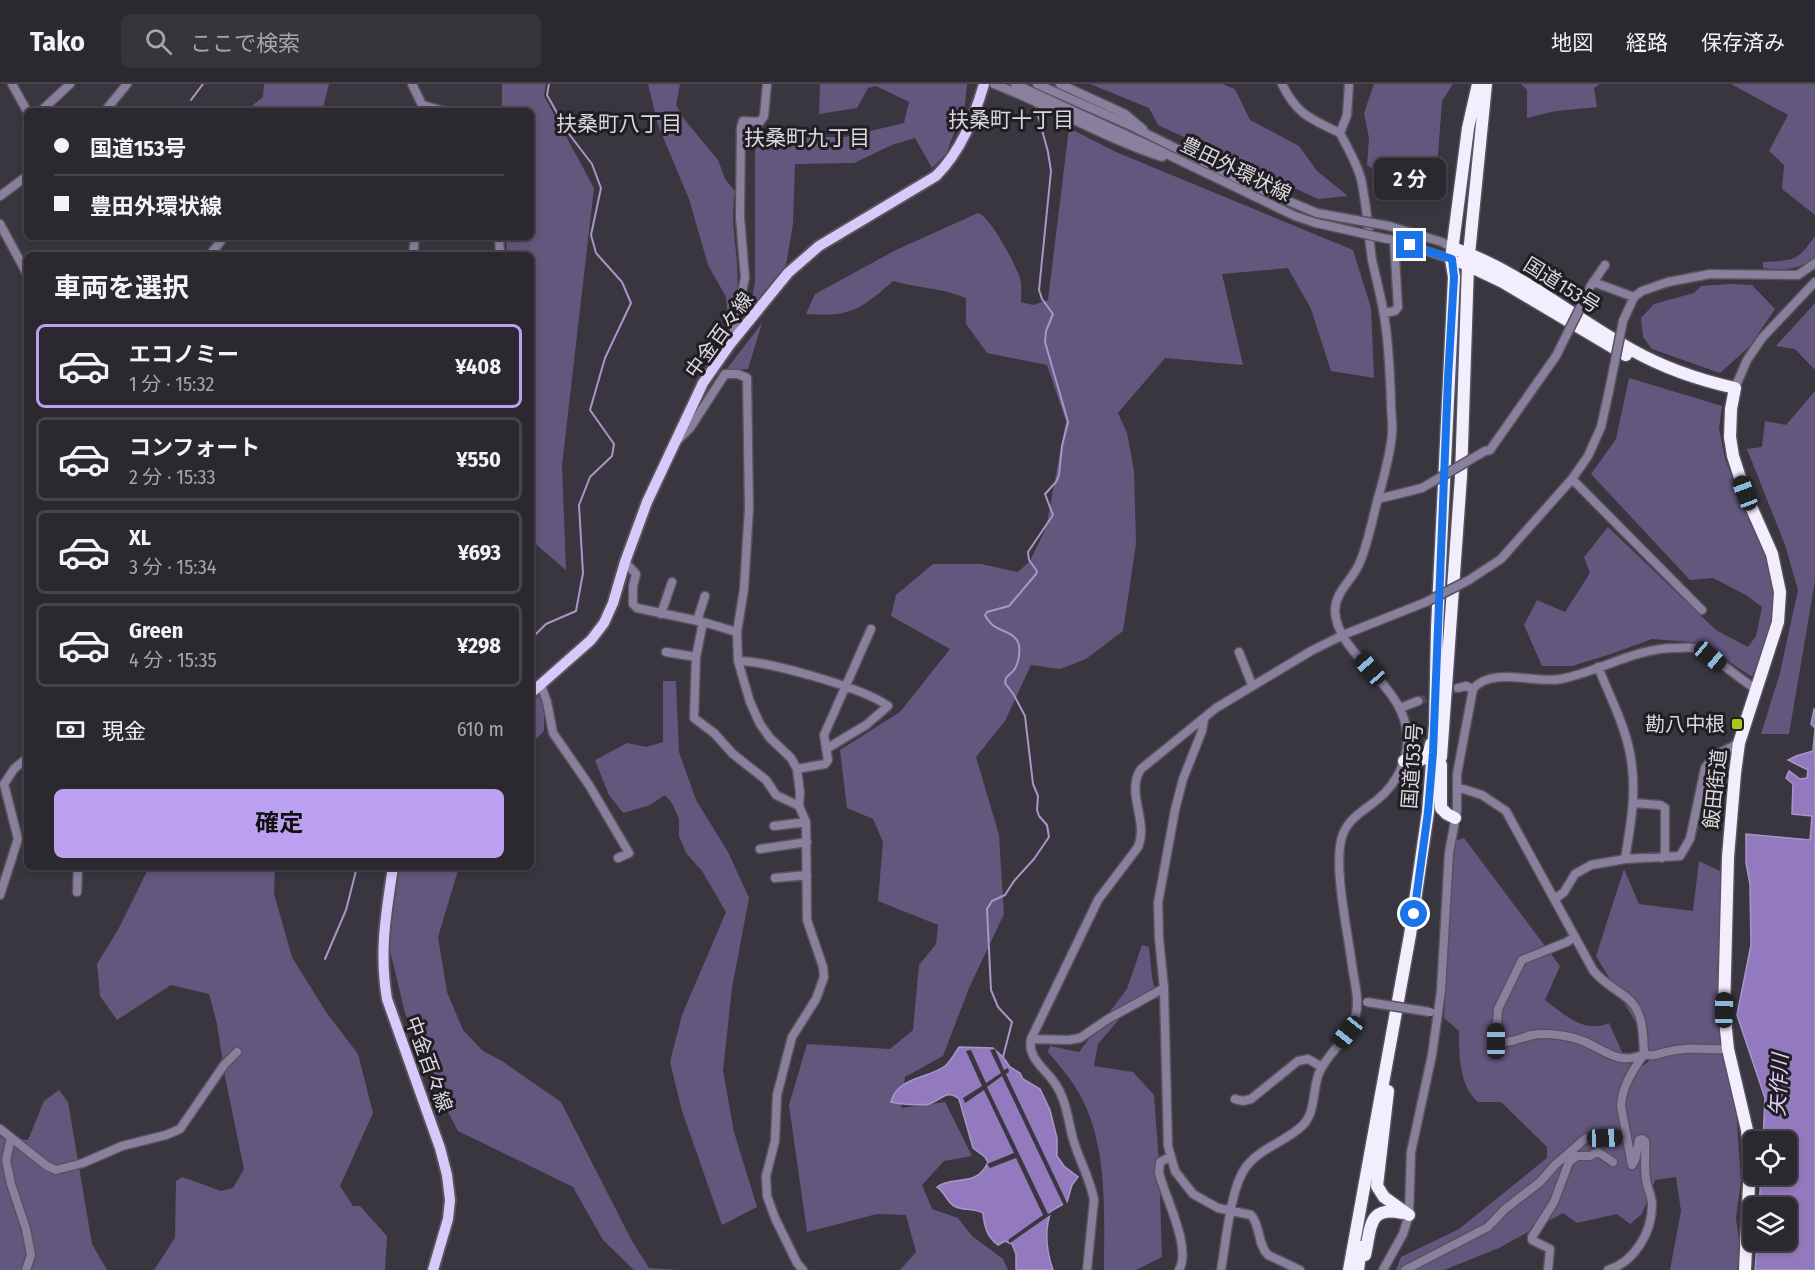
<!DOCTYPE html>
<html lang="ja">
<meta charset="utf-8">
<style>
body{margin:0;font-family:"Fira Sans Condensed","Noto Sans JP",sans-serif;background:#37343b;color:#f1f3f6;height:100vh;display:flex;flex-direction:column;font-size:22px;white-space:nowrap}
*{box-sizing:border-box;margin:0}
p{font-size:20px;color:#a6a6aa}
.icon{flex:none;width:33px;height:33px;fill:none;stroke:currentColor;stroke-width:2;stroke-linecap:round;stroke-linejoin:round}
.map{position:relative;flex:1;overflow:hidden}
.panel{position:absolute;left:24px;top:168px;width:510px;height:618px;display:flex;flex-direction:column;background:#2b282f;border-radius:9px;box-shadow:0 3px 9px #0003,0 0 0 2px #47444b}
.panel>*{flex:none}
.top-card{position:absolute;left:24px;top:24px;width:510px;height:132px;border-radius:9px;box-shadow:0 3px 9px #0003,0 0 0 2px #47444b;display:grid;align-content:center;height:132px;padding:0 30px;background:#2b282f}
.buttons{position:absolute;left:1743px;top:1047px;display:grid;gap:12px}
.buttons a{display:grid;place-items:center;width:54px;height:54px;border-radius:9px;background:#2b282f;box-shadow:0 3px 9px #0003,0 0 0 2px #47444b;font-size:30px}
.end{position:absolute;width:27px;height:27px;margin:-14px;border:8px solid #1a73e8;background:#fff;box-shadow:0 0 0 3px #fff}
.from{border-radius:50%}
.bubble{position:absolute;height:42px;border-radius:9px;background:#2b282f;box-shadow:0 3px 9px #0003,0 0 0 2px #47444b;font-size:20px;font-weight:700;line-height:42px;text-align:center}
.car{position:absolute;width:18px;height:36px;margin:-18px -9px;border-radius:8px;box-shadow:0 0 4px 2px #0007;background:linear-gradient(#222 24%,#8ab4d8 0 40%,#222 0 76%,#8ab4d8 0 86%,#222 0)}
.top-card b{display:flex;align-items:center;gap:21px;height:57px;font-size:22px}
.top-card b+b{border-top:2px solid #47444b}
.top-card i{width:15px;height:15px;background:#f1f3f6}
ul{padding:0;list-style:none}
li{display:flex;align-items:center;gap:18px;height:84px;margin:0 12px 9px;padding:0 18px;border:3px solid #47444b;border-radius:9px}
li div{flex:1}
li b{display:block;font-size:22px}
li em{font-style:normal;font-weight:700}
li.on{border-color:#bca0f2}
li>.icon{width:54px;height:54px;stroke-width:1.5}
h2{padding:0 30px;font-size:27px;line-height:72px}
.pay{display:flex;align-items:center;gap:15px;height:66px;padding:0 30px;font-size:22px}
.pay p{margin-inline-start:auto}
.cta{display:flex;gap:12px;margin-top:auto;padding:12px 30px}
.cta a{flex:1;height:69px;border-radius:9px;background:#bca0f2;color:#111;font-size:24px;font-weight:700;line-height:69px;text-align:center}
header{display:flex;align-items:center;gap:36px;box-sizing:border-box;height:84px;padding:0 30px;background:#2b282f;border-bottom:2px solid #47444b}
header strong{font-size:28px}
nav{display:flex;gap:33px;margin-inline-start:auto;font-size:21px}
.search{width:420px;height:54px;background:#37343b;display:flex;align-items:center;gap:15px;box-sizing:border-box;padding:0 21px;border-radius:9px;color:#a6a6aa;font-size:22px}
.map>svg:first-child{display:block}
.green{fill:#64577e}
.water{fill:#937abf;stroke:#a896c8;stroke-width:1.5}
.pier{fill:#39363f;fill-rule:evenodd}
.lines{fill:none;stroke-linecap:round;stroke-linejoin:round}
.stream{stroke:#a896c8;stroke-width:2}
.minor-tunnel{stroke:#514e57;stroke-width:8;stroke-dasharray:8 4;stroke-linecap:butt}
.minor-casing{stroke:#56535c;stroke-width:11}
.major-casing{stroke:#56535c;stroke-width:14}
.highway-casing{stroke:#56535c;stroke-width:15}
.minor{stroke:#89809e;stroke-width:8}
.major{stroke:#d9c9fb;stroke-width:10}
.highway{stroke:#f3eefd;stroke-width:12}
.minor-bridge-casing{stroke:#56535c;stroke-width:11;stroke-linecap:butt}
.minor-bridge{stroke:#89809e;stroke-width:8}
.route{stroke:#1a73e8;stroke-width:8}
.poi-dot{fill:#aac718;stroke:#201e23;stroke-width:2}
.labels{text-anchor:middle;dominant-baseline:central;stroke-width:6;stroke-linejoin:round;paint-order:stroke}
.street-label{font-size:20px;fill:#dad8de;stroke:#201e23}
.poi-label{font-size:20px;fill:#dad8de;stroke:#201e23;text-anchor:end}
.neighbourhood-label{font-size:21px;fill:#dad8de;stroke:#201e23}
.water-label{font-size:21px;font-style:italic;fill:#ddd1f7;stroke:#201e23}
</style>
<header>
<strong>Tako</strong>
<div class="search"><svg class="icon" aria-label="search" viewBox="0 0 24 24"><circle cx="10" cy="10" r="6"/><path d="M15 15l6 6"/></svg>ここで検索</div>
<nav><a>地図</a><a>経路</a><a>保存済み</a></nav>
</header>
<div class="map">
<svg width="1815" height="1186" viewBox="0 0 1815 1186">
<rect width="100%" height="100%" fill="#39363f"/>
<path class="green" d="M264,0H329L322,27H245L263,13Z
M502,0H546L544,12L594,104L562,381L566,486L531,456V171H507L506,153H531V27H502Z
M648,0H680L676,21L684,35L718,76L725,95L735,107C734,115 733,123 733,131C733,158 746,214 728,235L726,213L708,181L689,115L658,41Z
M820,0H967L965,21L946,70L932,84L915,54L892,61L854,79L795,80L793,140L786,181L749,233L755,197V53H845L904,39L909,18L876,2L868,4L857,24L819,30Z
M1090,0H1222L1235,5L1250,36L1299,62L1317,87L1348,112L1318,115L1158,41L1149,24Z
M1374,0H1453L1442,17L1437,84L1438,111L1417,100L1402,106L1367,81L1369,54L1364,29Z
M1521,0H1600L1594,4L1597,23L1556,27L1527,34V6Z
M1731,0H1815V131L1782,105L1784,81L1769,67L1788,31Z
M1069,44L1116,68L1353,166L1371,224L1374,294L1331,287L1311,225L1288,184L1222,190L1243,281L1165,274L1118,329L1127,349L1134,387L1136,460L1123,547L1086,575L1060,585L1031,581L1005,637L976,673L999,751L1004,830L969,904L943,972L905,993L901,1024L945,1018L972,1072L944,1077L922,1101L932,1125L958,1134L972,1152L1003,1175L1008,1186H900L916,1168L906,1131L877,1130L807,1148L789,1021L807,960L890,965L913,946L919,881L936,860L938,841L878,817L883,758L873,735L847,724L840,666L900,628L950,565L891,532L896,511L933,480H981L1018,488L1030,477L1046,444L1066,337L1047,281L987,269L966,240V214C942,204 917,204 893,197C860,226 851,233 806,230L815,210L896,166L978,129C991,133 1015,180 1020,194C1022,201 1021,211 1021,218L1033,221L1048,216Z
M1815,152V173C1798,187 1784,186 1763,184V178C1794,176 1797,178 1815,152Z
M1731,200L1752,201L1775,225L1749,263L1720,289L1652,265L1643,253L1641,234L1654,220L1694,209L1701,202Z
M1815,219V286L1795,265L1776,262Z
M762,239L748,285L726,286Z
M1629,294L1722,322L1719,344L1725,375L1750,439L1771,478L1776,510L1768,552L1752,593L1709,564L1692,558L1652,555L1611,570L1572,582H1542L1524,541L1537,516L1565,528L1590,489L1584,473L1608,443L1716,546L1748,563L1756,552L1762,523L1746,511L1713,494L1690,496L1591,390L1616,355Z
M1815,307V497L1789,650H1761L1780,589L1798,506L1785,461L1747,365L1762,363L1765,337L1786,341Z
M663,597H676L679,668L696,716L728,768L749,814L732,904L723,987L734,1048L757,1123L722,1141L682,1027L670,978L682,931L726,828L702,787L686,769L679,752V735L672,719L665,711L650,721L623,729L609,711L595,676L627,659L646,663L663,658Z
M540,611L544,624V647L531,660V619Z
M1464,754L1560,882L1545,916C1564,930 1583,950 1609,939L1622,968L1621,978L1641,983L1649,977L1638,942L1596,872L1624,785L1639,820L1693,827L1699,777L1720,787L1741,1097L1736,1134L1741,1172L1737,1186H1670L1681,1127L1676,1093L1655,1096L1642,1130L1630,1140L1617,1130L1577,1139L1563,1129L1499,1164L1444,1186H1396L1401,1173L1459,1145L1547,1074V1063L1501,1018H1478C1459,1002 1459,970 1459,947L1444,934L1455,757Z
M149,783H275L274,810L292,873L326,928L358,970L373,1029L340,1102L353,1122H360L387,1152L385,1186H154L175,1154L176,1097L182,1093L221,1107L233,1104L244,1085L225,993L217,940L209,910L171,901L117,936L100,912L97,880L119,844Z
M399,783H459L438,853L447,908L463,946L483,967L502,977L561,1018L632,1157L649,1184L678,1186H634L603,1156L573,1103L458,1047L434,1001L405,929L388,858Z
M1142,861L1149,863L1152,893L1157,914L1126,927L1098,960L1094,982L1133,988L1154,1011L1159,1079L1162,1173L1136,1186H1104C1104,1125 1109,1054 1074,1001C1067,990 1057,979 1048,968L1050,962L1079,968L1127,905Z
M59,1006L68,1018L92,1160L107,1186H0V1053L28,1056L44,1017Z"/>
<path class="water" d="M1814,625L1815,626V1186H1755L1757,1157L1786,1156V1124L1759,1123L1761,1091L1786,1090V1058L1763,1057L1765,1014L1737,931L1751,861L1750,800L1746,779V750L1810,756L1812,732L1792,730L1793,700L1786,694L1789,687L1800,695L1807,694L1808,686L1788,676L1796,672L1813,667L1815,644L1811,640Z
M959,963L993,964L1003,973L1010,983L1020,989L1023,995L1040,1005L1050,1026L1057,1054V1072L1064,1082L1078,1093L1072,1101L1067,1118L1051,1127C1044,1147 1046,1166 1053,1186H1016V1170L1012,1160L1005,1157L998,1161C987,1153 984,1142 983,1129C975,1124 963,1127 954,1122C946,1117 945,1108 937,1103C953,1091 977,1104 988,1078L985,1073L973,1064L959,1015C946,1004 941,1017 929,1020C922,1022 898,1020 891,1018C897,993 927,995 945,982C951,977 955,969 959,963Z"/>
<path class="pier" d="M995,965L1004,986L1008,984L1009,988L1006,990L1068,1121L1053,1129L1010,1159L1008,1156L1043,1131L1016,1074L990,1084L987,1080L1014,1069L984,1006L965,1019L963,1014L982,1002L966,967L971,966L986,999L1001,989L990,966ZM1002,992L1064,1122L1048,1130L987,1003Z"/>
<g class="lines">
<path class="stream" d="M191,16L203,0
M531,555L546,540L576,527L583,489L579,421L590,393L612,372L614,360L590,326L605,274L631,219L622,198L596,169L591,151L601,104L592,80L569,50L547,11L549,0
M325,875L346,826L357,783
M1003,973L1012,938L998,923L991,906L987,825L992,817L1005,811L1014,797L1034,775L1049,753L1047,741L1039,732L1037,726L1038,712L1033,700L1025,632L1014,611L1005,599L1006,594C1008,591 1011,590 1013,587C1019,581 1022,561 1016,555C1007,544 994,549 985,531L987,528L1009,522L1036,490L1037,487L1029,476L1028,468L1053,431L1045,410L1056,398L1059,391L1062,362L1068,338L1045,258L1046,247L1053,230L1042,215L1039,206L1051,87L1048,68L1035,20"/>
<path class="minor-tunnel" d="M1418,617L1458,604"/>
<defs>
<path id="minor" d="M12,0L27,27
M412,0L425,27
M994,0C1051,22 1104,54 1162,73
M1015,0L1152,63L1295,132L1316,139
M1037,0L1127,40L1248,100L1317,129
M1060,0L1125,30L1143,45
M422,21L444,27
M41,27L70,0
M105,27L127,0
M1340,49L1347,31L1349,0
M0,112L27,92
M0,140L27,190
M1389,142L1442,158L1453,164
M499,153L500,171
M1389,155L1451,175
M210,171L224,153
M413,171L415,153
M1593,198L1634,213
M1590,203L1605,181
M1384,229L1395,227L1398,223L1394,156
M1623,237L1634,213L1642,207L1668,198L1710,190L1798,191L1815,179
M731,259L745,194L740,133L741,43L743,37L760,38L764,32L767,0
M1735,304L1747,276L1762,254L1815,198
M678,356L690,344L725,290H738L747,294L749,424L744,505L737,548L738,577L750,618L760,640L770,654L791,674L797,685L800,709L799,722L806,738L807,836L823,883L824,893L816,915L792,953L777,1011L775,1057L766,1092L767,1112L775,1134L797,1179L803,1186
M1485,367L1490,366L1556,272
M1572,395L1702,526
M1378,415L1422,404
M625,478L636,490L633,502V520L637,524L703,538L737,548
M1469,496L1501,475L1572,395L1588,372L1601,343L1609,307
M661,530L672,498
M697,537L705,512
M703,538L696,573L694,634L714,649L733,670L766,696L776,711L799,722
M666,568L696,573
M1239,568L1252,601
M738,577C768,577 864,604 888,622L866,641L826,665
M1598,583C1611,615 1629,649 1632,683C1636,714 1630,744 1625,775
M541,601L547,618L553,649L589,701L629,769L618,774
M1458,604L1466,602L1473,605
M1400,624L1418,617
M1204,635L1202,647L1183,695L1175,726L1158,819L1159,854L1164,904L1168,1062L1175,1087L1193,1110L1218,1124L1251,1131C1261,1142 1257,1160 1268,1171L1300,1186
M797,685L825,680L828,676L824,651L871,545
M1457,703L1482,711L1506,727L1593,886C1602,898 1614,904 1626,913C1644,926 1643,951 1644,970C1615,984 1600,960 1574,954C1562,951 1545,949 1532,951C1520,954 1509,960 1496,957L1498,925L1522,876L1567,858L1574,853
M1633,719L1660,721L1665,724V769L1662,774
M774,742L806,738
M760,765L807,758
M775,794L807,791
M77,808L78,783
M0,811L18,755L4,700L14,685L27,674
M1555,815L1564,808L1575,790L1591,781L1625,775L1680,772L1690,755L1705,684L1714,672L1739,659
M1031,955L1069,956L1080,954L1108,935L1164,904
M1235,1015L1243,1017L1251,1015L1298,977L1308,975L1322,983
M0,1045L47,1082L56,1086L83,1079L122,1062L166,1051L180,1045L224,981L237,968
M11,1054L6,1076L11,1100L26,1145L31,1171L26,1186
M1170,1073L1160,1078L1159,1089C1165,1113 1192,1164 1179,1186
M1087,1186L1094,1116C1090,1094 1079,1076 1073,1055C1068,1036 1066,1014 1054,998C1044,984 1027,973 1031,955L1098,816L1138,763C1149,737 1125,708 1141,685L1216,624L1311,567L1343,551L1426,518
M1221,1186C1226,1159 1230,1104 1246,1083C1260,1064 1285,1058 1302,1042C1316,1029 1312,1007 1319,989C1327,970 1346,957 1354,937C1360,922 1356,904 1353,888C1349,854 1334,788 1341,757C1345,736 1362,728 1377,716C1399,698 1411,671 1406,643C1398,597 1337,570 1335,527C1335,507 1353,496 1360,478C1368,459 1372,437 1377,418C1383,396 1390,373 1392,350C1393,340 1391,329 1391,319C1390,289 1389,260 1384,231C1381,212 1376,194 1372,176C1368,149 1367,121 1361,95C1357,79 1347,63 1340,49C1311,35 1297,31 1282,0
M1383,1186L1403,1150L1409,1131L1411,1068L1432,971L1441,907L1449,769L1457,726V690L1473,605C1492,582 1535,600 1561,595C1601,587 1635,564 1676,564C1682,564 1689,563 1695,564C1711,568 1738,595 1756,605
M1405,1186L1488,1143L1505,1125L1540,1098L1555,1081L1586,1054L1627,1053
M1548,1186L1550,1165L1532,1156V1153L1554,1118L1569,1078L1577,1072H1590L1598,1068L1613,1078
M1608,1186C1634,1178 1652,1149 1652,1121C1652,1112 1647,1104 1646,1095C1644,1082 1646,1070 1645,1057L1642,1055L1639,1056L1635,1076L1632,1081L1621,1022C1622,1002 1633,986 1644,970C1653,973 1657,970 1666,968C1688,962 1707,966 1728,965"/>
<path id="major" d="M531,609L591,556L604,539L613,519L625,478L647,418L703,299L731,259L788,189L819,162L936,92C961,67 974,34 984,0
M393,783C386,830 379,868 387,915L440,1064L447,1091L450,1116L448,1135L433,1186"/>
<path id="highway" d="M1453,164C1518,186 1572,233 1632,266C1664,284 1699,296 1735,304L1731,325L1730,353L1733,372L1745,409L1772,470L1780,508L1778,538L1739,659L1735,689L1728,773L1724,926L1728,965L1747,1046L1750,1079L1745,1186
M1461,178L1503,198L1626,271
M1441,673L1461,392L1468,180L1486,0
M1404,677C1419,678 1428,677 1431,660
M1441,681V724L1447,730L1455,734
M1388,1007L1377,1102L1384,1113L1409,1131
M1365,1171C1371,1146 1367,1121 1402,1129
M1349,1186L1410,851L1428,728L1435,641L1437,544L1454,193L1451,175L1468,44L1478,0
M1358,1186L1361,1163"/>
</defs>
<use href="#minor" class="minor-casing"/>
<use href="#major" class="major-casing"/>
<use href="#highway" class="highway-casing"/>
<use href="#minor" class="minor"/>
<use href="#major" class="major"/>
<use href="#highway" class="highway"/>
<defs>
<path id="minor-bridge" d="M1317,129L1389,142
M1316,139L1387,155
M1556,272L1589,206
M1609,307L1623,237
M1422,404L1485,367
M1426,518L1469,496
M1367,918L1430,928"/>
</defs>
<use href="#minor-bridge" class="minor-bridge-casing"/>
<use href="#minor-bridge" class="minor-bridge"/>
</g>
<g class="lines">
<path class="route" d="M1410,161L1452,175L1454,193L1448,294L1433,669L1428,728L1414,830"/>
</g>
<rect class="poi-dot" x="1731" y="634" width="12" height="12" rx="3"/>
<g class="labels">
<g class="street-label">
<text transform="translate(1236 85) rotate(26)">豊田外環状線</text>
<text transform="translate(1562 201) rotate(32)">国道153号</text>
<text transform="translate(719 251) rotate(-54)">中金百々線</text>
<text transform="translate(1412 682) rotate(-86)">国道153号</text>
<text transform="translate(1715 705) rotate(-84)">飯田街道</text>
<text transform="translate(429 980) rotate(70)">中金百々線</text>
</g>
<g class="poi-label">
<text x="1725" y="640">勘八中根</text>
</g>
<g class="neighbourhood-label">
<text x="1011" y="36">扶桑町十丁目</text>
<text x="619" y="40">扶桑町八丁目</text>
<text x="807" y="54">扶桑町九丁目</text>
</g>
<g class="water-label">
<text transform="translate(1779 1001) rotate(-87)">矢作川</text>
</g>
</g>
</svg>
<div class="buttons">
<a><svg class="icon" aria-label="locate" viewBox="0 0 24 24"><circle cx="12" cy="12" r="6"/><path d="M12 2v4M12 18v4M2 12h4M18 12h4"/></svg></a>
<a><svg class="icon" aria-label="layers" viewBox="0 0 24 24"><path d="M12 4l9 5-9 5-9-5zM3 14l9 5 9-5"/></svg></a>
</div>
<i class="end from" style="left:1414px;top:830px"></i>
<i class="end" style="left:1410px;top:161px"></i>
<div class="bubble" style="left:1374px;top:74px;width:72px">2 分</div>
<i class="car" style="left:1745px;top:409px;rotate:339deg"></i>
<i class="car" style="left:1710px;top:572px;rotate:130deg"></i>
<i class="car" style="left:1370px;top:585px;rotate:319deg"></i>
<i class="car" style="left:1724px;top:926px;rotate:1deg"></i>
<i class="car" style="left:1348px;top:948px;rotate:219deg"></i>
<i class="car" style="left:1496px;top:957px;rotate:0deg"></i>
<i class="car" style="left:1605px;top:1054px;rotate:88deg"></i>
<div class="top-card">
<b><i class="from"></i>国道153号</b>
<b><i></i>豊田外環状線</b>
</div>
<section class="panel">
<h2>車両を選択</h2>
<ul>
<li class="on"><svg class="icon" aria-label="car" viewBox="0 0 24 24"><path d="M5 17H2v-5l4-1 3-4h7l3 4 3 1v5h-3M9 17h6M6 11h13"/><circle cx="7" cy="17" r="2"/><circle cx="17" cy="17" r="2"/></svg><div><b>エコノミー</b><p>1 分 · 15:32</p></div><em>¥408</em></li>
<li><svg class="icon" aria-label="car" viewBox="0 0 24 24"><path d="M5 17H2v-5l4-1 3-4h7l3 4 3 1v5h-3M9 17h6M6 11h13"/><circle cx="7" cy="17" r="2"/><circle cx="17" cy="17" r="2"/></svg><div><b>コンフォート</b><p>2 分 · 15:33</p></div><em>¥550</em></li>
<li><svg class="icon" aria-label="car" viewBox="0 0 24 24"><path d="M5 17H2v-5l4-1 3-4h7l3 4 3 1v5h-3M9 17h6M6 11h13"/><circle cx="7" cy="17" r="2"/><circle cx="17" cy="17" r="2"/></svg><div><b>XL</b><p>3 分 · 15:34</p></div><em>¥693</em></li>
<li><svg class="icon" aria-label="car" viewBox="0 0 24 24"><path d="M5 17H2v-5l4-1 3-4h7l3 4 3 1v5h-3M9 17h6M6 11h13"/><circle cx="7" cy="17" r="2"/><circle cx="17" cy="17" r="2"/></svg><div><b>Green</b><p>4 分 · 15:35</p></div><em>¥298</em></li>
</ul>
<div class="pay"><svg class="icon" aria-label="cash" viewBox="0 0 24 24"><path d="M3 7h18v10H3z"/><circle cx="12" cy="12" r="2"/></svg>現金<p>610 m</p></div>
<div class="cta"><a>確定</a></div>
</section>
</div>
